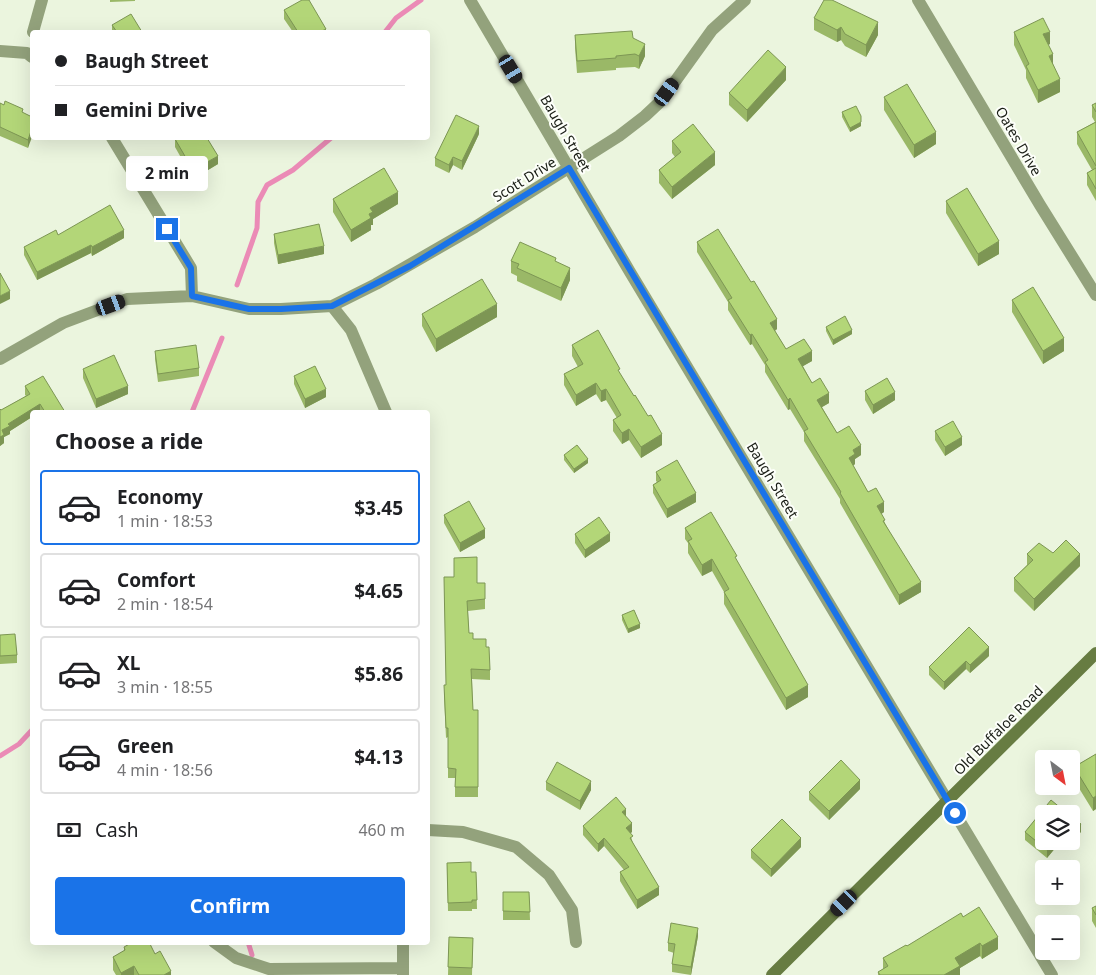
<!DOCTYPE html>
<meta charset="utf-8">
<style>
body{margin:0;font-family:"Noto Sans",sans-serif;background:#f6f6f6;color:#202124;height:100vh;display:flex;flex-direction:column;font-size:19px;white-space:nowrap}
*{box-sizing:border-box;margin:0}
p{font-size:16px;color:#757577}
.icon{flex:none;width:28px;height:28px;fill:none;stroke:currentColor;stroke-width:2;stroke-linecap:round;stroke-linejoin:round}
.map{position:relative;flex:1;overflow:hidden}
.details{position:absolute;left:30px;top:410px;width:400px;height:535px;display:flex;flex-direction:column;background:#fff;border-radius:5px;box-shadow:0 5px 20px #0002}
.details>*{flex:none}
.guide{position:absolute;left:30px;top:30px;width:400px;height:110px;border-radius:5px;box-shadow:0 5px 20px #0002;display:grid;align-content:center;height:110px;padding:0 25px;background:#fff}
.needle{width:32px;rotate:148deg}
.controls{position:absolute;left:1035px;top:750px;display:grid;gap:10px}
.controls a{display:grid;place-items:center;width:45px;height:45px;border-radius:5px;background:#fff;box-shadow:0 5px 20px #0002;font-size:25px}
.end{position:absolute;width:22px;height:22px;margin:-11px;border:6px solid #1a73e8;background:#fff;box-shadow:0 0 0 2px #fff}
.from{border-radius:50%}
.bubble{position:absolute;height:35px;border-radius:5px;background:#fff;box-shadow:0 5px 20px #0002;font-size:16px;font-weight:700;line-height:35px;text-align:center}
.car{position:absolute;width:15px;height:30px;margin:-15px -8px;border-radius:6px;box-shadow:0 0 4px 1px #0007;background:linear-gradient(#222 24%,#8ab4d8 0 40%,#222 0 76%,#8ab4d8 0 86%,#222 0)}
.guide b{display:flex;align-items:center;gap:18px;height:48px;font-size:19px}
.guide b+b{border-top:1px solid #e0e0e0}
.guide i{width:12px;height:12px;background:#202124}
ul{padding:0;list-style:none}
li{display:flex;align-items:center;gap:15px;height:75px;margin:0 10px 8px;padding:0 15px;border:2px solid #e0e0e0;border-radius:5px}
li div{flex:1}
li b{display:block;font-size:19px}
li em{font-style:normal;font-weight:700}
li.current{border-color:#1a73e8}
li>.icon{width:45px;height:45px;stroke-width:1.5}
h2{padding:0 25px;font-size:22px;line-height:60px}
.pay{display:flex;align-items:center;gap:12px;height:55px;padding:0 25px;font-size:19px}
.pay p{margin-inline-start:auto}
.cta{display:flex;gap:10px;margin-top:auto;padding:10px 25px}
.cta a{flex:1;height:58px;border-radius:5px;background:#1a73e8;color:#fff;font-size:20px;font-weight:700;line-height:58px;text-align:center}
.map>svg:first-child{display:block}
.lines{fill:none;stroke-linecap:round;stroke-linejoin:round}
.stream{stroke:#eb8bb6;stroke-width:5}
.street{stroke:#93a27c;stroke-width:12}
.secondary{stroke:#677c42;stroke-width:12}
.wall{fill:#9ab867}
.shaded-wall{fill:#7d9654}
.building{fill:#b3d678;stroke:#7d9654}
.route{stroke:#1a73e8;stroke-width:6}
.labels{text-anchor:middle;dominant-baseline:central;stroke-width:4;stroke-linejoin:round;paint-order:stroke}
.street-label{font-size:14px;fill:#1a1e16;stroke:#fdfffa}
</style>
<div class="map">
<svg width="1096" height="975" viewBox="0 0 1096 975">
<rect width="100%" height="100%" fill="#ebf5de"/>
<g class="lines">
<path class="stream" d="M385,32L396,18L421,0
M237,285L257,228L258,202L267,185L293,170L331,138
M192,412L222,338
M0,756L19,744L32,730
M248,942L252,955"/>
<path class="street" d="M470,0L630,272L1052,975
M918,0L1040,205L1096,295
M33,32L42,0
M0,51L27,53L32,57
M112,138L191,268L192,296
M332,306L351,330L386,412
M0,359L63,323L127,299L192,296L249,309H281L332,306L376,284L475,227L619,136L645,116L661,101L712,30L745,0
M428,830L463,832L516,847L549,875L572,910L576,942
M214,942L236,958L269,969L403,968
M403,942V975"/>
<path class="secondary" d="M772,975L1096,653"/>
</g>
<path class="wall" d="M110,0H135V1L110,2Z
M284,10L326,32H293L284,19Z
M814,18L878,35L866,57L845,46L841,40L837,42L814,30Z
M112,25L142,32H112Z
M1014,32L1050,44L1048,45L1060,92L1038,103L1026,78V70L1014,45Z
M575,35L633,38L645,56L639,69L635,67L616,68V70L577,73L575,48Z
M786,80L747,122L729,105V93Z
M884,97L936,144L914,158L884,110Z
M0,103L32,117L28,148L0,136Z
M1096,103V201L1087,185V173L1092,170L1077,144V132L1095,122L1092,117V105Z
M842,112L861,126L850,132L842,117Z
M479,134L462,170L453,165L449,173L435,166V158Z
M175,139L218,164L193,179L175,147Z
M672,141L715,165L672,199L659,183V170L675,157L672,153Z
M333,199L398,204L373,219V225H371V230L351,242L333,212Z
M946,201L999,254L978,266L946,213Z
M274,234L324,254L278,264L274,243Z
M58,235L124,238L92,256L91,253L37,280L24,255V247Z
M697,242L777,329L775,331L786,349L812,361L803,366L812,383L829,403L822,407L837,433L861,455L855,459V464L853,466L868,492L884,512L881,514L885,523L921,592L899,605L840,503V499L804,441V432L790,409L788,410L765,372V365L752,344L750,345L728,310V302L697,252Z
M511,261L556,262L570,280L561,301L517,281V276L511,273Z
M1012,300L1064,351L1043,364L1012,312Z
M422,314L497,317L436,352L422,326Z
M826,327L852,334L833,345L826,331Z
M572,345L620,374L662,445L641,458L629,440L622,444L613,431V420L617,418L606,400L601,402L596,394L576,406L564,385V374L578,367L572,356Z
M155,351L199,368V376L158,382L155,359Z
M83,369L128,394L96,408L83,378Z
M294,376L326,397L305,408L294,384Z
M25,386L65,412H32V417L10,431V434L4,437V443L0,446V409L1,410L26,396L25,395Z
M865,391L895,400L873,414L865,400Z
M935,431L962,445L945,456L935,440Z
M564,455L588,463L574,473L564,460Z
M656,472L696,502L667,518L653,493V485L657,482L656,481Z
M444,515L485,538L460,552L444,523Z
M685,528L737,562L808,697L786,710L724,604V592L712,571L702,576L688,553V543L685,539Z
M575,534L610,541L585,558L575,543Z
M1053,553L1080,566L1034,611L1014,591V578L1027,565V554Z
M454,577L477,583H485V609L468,611L469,633L473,639L486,647L490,670V680L472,679L473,710H478V797H455V778H448V737L446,738L444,695L446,685Z
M622,615L640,628L628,633L622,620Z
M0,635L17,655V663L0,664Z
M989,656L970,673L966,669L944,690L929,675V667Z
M1096,754V809L1093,811L1074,780V767Z
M546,782L591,790L580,810L546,790Z
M860,789L829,820L809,800V792Z
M626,817L632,832L630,833L633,843L659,895L637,909L620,881V872L624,870L604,846L598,852L583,835V826Z
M1025,832L1044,841H1061L1047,858L1025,840Z
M801,847L771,877L751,858V850Z
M447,863L471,872H476L477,909H472V911H448Z
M503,892H529L530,920H503Z
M1096,906V928L1092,921V908Z
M963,917L998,949L982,959L980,956L960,968V975H878V972L883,969V958L907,946Z
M698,936L691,975L672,972V964L674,953L668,951V943Z
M449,937L473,938L472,975H448Z
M124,947L155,954L171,975H116L113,970V957L124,951Z"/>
<path class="shaded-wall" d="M878,22V35L866,57V45Z
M841,27V40L837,42V30Z
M326,29V32H320Z
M1050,32V44L1043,47V34Z
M645,44V56L639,69V56Z
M1053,54V66L1049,56Z
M786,67V80L747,122V110Z
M1060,79V92L1038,103V90Z
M861,122V126L850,132V128Z
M479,126V134L462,170V161Z
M32,128V137L28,148V140Z
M936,132V144L914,158V145Z
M715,152V165L672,199V187Z
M218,156V164L193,179V170Z
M453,157V165L449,173V165Z
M398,192V204L373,219V225H371V230L351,242V230L370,208Z
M124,230V238L92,256V247Z
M999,241V254L978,266V254Z
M91,245V253L37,280V272Z
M324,246V254L278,264V255Z
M570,268V280L561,301V288Z
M10,291V299L0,304V296Z
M497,304V317L436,352V339Z
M777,319V329L770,333V323Z
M852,330V334L833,345V340Z
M752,334V344L750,345V335Z
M1064,338V351L1043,364V351Z
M812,351V361L798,369V359Z
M596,383V394L576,406V395Z
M128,386V394L96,408V399Z
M326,389V397L305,408V399Z
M606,389V400L601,402V391Z
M895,392V400L873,414V405Z
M829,393V403L817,410V400Z
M790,398V409L788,410V400Z
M40,404V412H32V417L10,431V434L4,437V443L0,446V437L2,430L8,424Z
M629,429V440L622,444V433Z
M662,434V445L641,458V447Z
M962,437V445L945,456V447Z
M861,445V455L855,459V464L849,468V458L853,450Z
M588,459V463L574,473V469Z
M696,493V502L667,518V509Z
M884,502V512L877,517V506Z
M485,529V538L460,552V543Z
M610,533V541L585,558V550Z
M1080,554V566L1034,611V599Z
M712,559V571L702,576V565Z
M921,582V592L899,605V595Z
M640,624V628L628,633V629Z
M989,647V656L970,673V665Z
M966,661V669L944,690V682Z
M808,685V697L786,710V698Z
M860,780V789L829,820V811Z
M591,781V790L580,810V801Z
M1096,796V809L1093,811V798Z
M626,809V818L622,812Z
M632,823V832L626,837V828Z
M1081,824V832L1072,843V835Z
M604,838V846L598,852V844Z
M801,838V847L771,877V869Z
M1054,841H1061L1047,858V850Z
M659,887V895L637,909V900Z
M698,928V936L691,975V967Z
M998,937V949L982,959V946Z
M980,943V956L960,968V975H944L955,958Z
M134,966V975H121V973Z
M171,971V975H164Z"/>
<path class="building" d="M302,0H309L326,29L320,32H298L284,10Z
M824,0H832L878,22L866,45L845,34L841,27L837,30L814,18Z
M131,14L142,32H117L112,25Z
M1043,18L1050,32L1043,34L1053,54L1049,56L1060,79L1038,90L1026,66L1029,64L1014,32Z
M632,31L633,38L645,44L639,56L635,54L616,56V58L577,61L575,35Z
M768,50L786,67L747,110L729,93Z
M907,84L936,132L914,145L884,97Z
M5,101L23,109L22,112L32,117V128L28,140L0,127V103L4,105Z
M1096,103V112L1092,105Z
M856,106L861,116V122L850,128L842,112Z
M456,115L479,126L462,161L453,157L449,165L435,158Z
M1096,122V166L1077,132Z
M693,124L715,152L672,187L659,170L681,152L672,141Z
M177,138H207L218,156L193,170L175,139Z
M384,168L398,192L370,208L373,212L369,214L371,218L351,230L333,199Z
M1096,168V189L1087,173Z
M967,188L999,241L978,254L946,201Z
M110,205L124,230L92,247L91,245L37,272L24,247L56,230L58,235Z
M319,224L324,246L278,255L274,234Z
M718,229L751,282L754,281L777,319L770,323L786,349L804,339L812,351L798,359L812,383L820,378L829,393L817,400L837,433L849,426L861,445L853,450L855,454L849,458L868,492L876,488L884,502L877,506L885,520L883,521L921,582L899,595L840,493L841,492L804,431L808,429L790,398L788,400L765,362L768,360L752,334L750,335L728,300L732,298L697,242Z
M520,242L556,258L555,261L570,268L561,288L517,268L519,264L511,261Z
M0,273L10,291L0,296Z
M482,279L497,304L436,339L422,314Z
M1033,287L1064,338L1043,351L1012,300Z
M845,316L852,330L833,340L826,327Z
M598,330L620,369L618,370L634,396L635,395L648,416L651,415L662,434L641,447L629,429L622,433L613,420L621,415L606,389L601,391L596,383L576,395L564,374L583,364L572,345Z
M196,345L199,368L158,374L155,351Z
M114,355L128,386L96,399L83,369Z
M315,366L326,389L305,399L294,376Z
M43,376L65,412H45L40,404L8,424L10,426L2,430L4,435L0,437V409L1,410L30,394L25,386Z
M887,378L895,392L873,405L865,391Z
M953,421L962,437L945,447L935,431Z
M577,445L588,459L574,469L564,455Z
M677,460L696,493L667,509L653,485L661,480L656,472Z
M469,501L485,529L460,543L444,515Z
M711,512L737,556L735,557L808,685L786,698L724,592L729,589L712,559L702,565L688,541L692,539L685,528Z
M599,517L610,533L585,550L575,534Z
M1066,540L1080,554L1034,599L1014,578L1033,560L1027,554L1039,543L1053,553Z
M477,557V583H485V599L467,601L469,633H473V639H486V647H489L490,670L471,669L473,710H478V787H455L456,769L448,768V728H446L444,685H446L444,577H454V558Z
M634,610L640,624L628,629L622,615Z
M969,627L989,647L970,665L966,661L944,682L929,667Z
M15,634L17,655L0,656V635Z
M1096,754V796L1093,798L1074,767Z
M841,760L860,780L829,811L809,792Z
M557,762L591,781L580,801L546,782Z
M616,797L626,809L622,812L632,823L626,828L633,836L630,838L659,887L637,900L620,872L629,867L604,838L598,844L583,826Z
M1051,800L1068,814H1044V841H1054L1047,850L1025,832Z
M1071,816L1081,824L1072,835L1071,834Z
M782,819L801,838L771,869L751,850Z
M471,862V872H476L477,900H472V902L448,903L447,863Z
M503,892H529L530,912L503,911Z
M1096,906V915L1092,908Z
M979,907L998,937L982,946L980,943L955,958L960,966L944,975H880L878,972L888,966L883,958L906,945L907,946L961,913L963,917Z
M671,923L698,928L691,967L672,964L675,944L668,943Z
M449,937L473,938L472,968L448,967Z
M133,942H149L155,954L160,951L171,971L164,975H139L134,966L121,973L113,957L125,950L124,947Z"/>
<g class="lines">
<path class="route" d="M167,229L191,268L192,296L249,309H281L332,306L410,266L569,168L955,813"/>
</g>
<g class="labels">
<g class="street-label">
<text transform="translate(566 133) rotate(60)">Baugh Street</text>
<text transform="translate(1019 141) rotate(60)">Oates Drive</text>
<text transform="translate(524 179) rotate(-32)">Scott Drive</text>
<text transform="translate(773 480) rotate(59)">Baugh Street</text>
<text transform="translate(998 730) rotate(-45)">Old Buffaloe Road</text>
</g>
</g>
</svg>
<div class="controls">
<a><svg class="needle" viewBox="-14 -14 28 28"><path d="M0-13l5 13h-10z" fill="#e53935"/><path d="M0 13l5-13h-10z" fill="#757577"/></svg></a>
<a><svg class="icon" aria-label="layers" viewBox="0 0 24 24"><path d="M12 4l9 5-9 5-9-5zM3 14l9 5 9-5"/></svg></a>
<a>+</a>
<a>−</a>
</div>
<i class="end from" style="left:955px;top:813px"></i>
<i class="end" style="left:167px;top:229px"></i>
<div class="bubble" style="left:126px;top:156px;width:82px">2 min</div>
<i class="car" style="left:511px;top:69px;rotate:149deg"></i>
<i class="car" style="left:667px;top:92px;rotate:36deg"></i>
<i class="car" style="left:111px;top:305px;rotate:70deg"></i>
<i class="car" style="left:844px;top:903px;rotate:225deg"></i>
<div class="guide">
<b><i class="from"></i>Baugh Street</b>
<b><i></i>Gemini Drive</b>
</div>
<section class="details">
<h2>Choose a ride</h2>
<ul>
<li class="current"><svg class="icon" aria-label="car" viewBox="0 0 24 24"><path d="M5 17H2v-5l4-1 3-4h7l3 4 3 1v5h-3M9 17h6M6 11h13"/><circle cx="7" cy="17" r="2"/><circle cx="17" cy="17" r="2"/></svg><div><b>Economy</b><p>1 min · 18:53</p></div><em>$3.45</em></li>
<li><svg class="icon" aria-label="car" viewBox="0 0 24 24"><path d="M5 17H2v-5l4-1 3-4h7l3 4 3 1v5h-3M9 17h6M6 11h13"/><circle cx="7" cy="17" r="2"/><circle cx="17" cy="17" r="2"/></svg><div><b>Comfort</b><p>2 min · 18:54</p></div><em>$4.65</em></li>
<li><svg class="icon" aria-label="car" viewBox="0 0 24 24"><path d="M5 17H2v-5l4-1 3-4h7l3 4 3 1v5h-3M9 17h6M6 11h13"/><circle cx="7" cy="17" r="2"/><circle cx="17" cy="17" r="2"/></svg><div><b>XL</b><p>3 min · 18:55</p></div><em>$5.86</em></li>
<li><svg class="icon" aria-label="car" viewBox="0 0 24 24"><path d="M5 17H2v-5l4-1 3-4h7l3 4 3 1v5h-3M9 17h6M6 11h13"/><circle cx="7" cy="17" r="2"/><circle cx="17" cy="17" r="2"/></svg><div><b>Green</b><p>4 min · 18:56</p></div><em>$4.13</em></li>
</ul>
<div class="pay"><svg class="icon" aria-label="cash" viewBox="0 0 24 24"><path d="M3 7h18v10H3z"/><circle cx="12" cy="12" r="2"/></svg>Cash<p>460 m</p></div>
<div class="cta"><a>Confirm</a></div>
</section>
</div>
